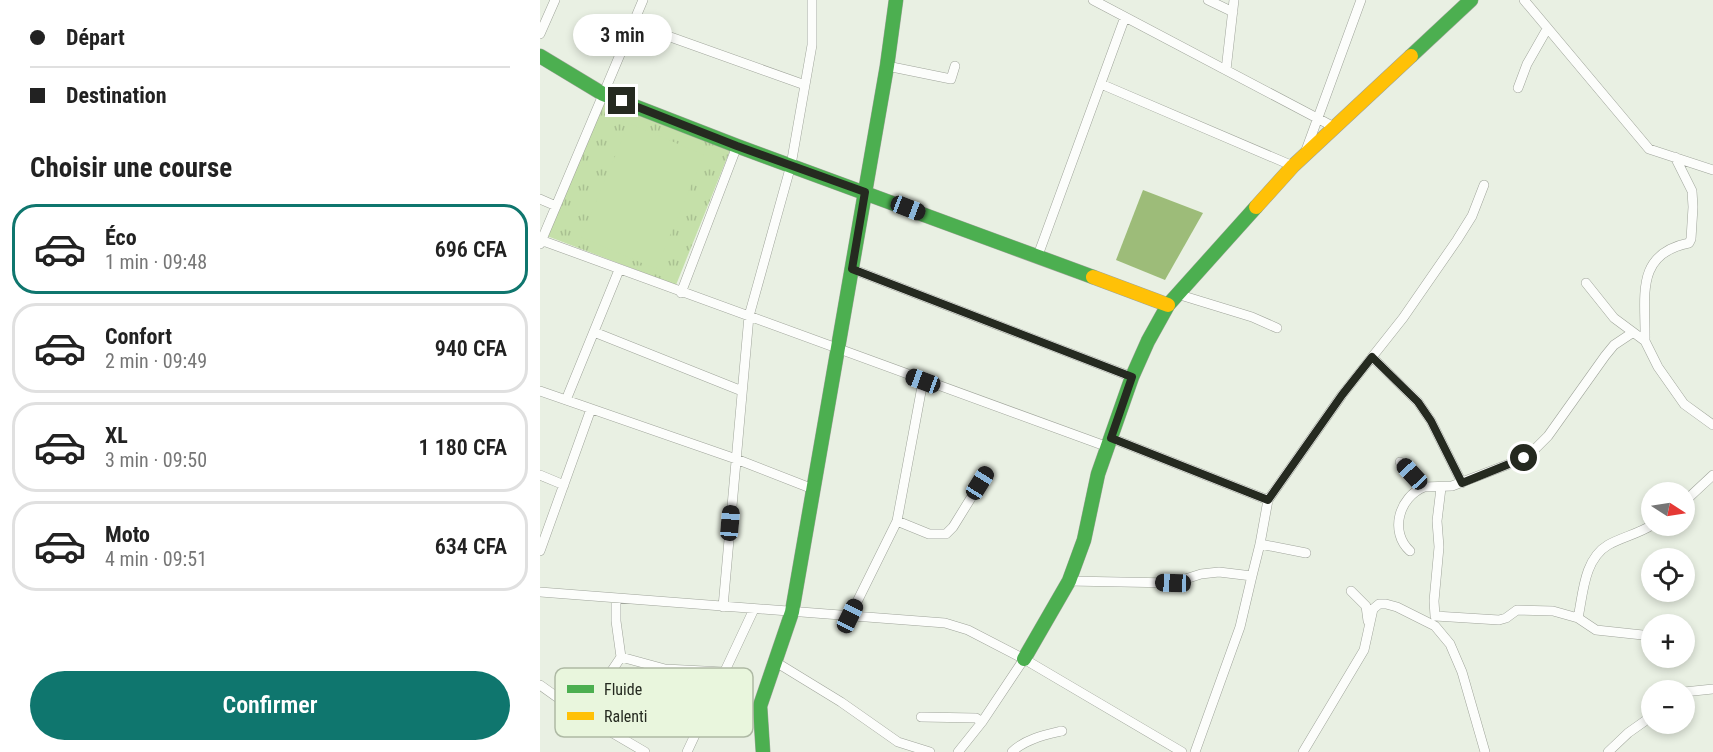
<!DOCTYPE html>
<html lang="fr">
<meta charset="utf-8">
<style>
body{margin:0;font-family:"Roboto Condensed",sans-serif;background:#f2f2f2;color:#222;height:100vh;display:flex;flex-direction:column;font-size:22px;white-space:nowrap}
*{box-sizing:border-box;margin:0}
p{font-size:20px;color:#767676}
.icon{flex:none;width:33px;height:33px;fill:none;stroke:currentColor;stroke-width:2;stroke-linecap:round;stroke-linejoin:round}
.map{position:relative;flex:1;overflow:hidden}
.sheet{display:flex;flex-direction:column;background:#fff;width:540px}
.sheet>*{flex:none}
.guide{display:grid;align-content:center;height:132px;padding:0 30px;background:#fff}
.needle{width:39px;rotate:102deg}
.tools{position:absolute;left:1101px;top:482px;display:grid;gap:12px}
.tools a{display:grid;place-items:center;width:54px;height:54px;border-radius:50%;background:#fff;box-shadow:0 3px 9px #0003;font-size:30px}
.end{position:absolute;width:27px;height:27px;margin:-14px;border:8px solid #252a20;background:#fff;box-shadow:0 0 0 3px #fff}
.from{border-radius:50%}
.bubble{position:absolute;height:42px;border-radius:21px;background:#fff;box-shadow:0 3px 9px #0003;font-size:20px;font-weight:600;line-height:42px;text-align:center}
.car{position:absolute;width:18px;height:36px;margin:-18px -9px;border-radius:8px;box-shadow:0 0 4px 2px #0007;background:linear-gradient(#222 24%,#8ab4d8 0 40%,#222 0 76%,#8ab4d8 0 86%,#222 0)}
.guide b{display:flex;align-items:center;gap:21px;height:57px;font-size:22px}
.guide b+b{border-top:2px solid #e0e0e0}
.guide i{width:15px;height:15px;background:#222}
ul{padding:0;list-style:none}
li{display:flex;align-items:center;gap:18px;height:90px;margin:0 12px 9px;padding:0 18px;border:3px solid #e0e0e0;border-radius:24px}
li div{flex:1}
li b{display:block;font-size:22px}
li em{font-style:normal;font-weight:600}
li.active{border-color:#0f766e}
li>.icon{width:54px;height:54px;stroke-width:1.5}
h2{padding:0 30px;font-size:27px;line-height:72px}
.button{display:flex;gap:12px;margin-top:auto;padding:12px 30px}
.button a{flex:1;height:69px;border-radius:36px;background:#0f766e;color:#fff;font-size:24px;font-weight:600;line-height:69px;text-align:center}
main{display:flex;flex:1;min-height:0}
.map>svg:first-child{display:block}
.grass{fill:url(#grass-tufts)}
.pitch{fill:#c5e0a9}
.water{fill:#9dbc79}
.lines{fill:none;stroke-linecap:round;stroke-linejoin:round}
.street-casing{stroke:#9fa49a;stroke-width:10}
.fast-casing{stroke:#9fa49a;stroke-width:15}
.slow-casing{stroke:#9fa49a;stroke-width:15}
.street{stroke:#fcfdfb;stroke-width:9}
.fast{stroke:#4caf50;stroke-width:14}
.slow{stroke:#ffc107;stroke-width:14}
.route{stroke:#252a20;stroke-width:8}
.key{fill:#e9f6dd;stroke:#aeb9a4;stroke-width:1.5}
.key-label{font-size:16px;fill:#252a20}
</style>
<main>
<section class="sheet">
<div class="guide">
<b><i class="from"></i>Départ</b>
<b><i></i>Destination</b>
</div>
<h2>Choisir une course</h2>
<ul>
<li class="active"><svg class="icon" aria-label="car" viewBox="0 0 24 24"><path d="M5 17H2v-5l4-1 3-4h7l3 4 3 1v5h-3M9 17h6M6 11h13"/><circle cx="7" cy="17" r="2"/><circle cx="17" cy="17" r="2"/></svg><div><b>Éco</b><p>1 min · 09:48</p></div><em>696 CFA</em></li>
<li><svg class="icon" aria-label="car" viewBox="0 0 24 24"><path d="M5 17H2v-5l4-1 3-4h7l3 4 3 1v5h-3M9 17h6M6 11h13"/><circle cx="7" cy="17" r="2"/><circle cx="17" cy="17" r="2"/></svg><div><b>Confort</b><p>2 min · 09:49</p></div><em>940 CFA</em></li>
<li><svg class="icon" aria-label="car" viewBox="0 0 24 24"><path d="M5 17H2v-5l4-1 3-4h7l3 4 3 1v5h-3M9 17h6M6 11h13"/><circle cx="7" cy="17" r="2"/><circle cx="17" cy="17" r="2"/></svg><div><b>XL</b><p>3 min · 09:50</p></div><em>1 180 CFA</em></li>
<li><svg class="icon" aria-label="car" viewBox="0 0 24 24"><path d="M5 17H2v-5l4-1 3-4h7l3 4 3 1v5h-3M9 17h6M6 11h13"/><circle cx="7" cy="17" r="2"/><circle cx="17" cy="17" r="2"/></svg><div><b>Moto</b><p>4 min · 09:51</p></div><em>634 CFA</em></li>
</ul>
<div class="button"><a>Confirmer</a></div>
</section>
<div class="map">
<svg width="1173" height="752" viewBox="0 0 1173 752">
<defs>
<pattern id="grass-tufts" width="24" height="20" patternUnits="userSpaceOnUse" patternTransform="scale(1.5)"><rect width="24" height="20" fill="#c5e0a9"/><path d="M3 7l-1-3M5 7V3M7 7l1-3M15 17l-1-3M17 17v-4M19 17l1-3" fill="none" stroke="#a9c091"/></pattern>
</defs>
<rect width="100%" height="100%" fill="#e9f0e3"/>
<path class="grass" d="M63,100L191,148L136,285L7,236Z"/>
<path class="pitch" d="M89,123L164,155L116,269L41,237Z"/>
<path class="water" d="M603,190L663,213L625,280L576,260Z"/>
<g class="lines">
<defs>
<path id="street" d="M553,0L794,127
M668,0L693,12
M984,0L1109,149L1173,170
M94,24L265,85
M0,34L15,0
M347,66L411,79L415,66
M686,70L694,0
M561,84L753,166
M978,88L987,64L1007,29
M765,153L821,0
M0,199L16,206
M0,242H6L568,447
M0,244L103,0
M497,258L585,17
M312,269L592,377
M1046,283L1074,318L1105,341L1118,367L1144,404L1173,425
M141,293L197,146
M637,294L712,317L737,328
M54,332L202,391
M1105,341C1106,297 1094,254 1149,243L1151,239L1153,207L1152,191L1135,157
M832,357L878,402L891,421L922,483
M0,391L196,459L273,489
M26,400L79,270
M571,438L728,500
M860,462L884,487L912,486L977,461L990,454L1008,436L1065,356L1074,345L1092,333
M0,475L24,485
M901,488L897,521L899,547L894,601L895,616L959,620L966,618L977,610L1013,611L1038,618L1056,630L1112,636
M1144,502L1173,475
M357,521L389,534H406L413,527L447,472
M720,544L766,553
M0,551L51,409
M870,551C849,532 859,497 884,487
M529,581L633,583L661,574L679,572L712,576L720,544L728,500L802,395L863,318L917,240L932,216L944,185
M811,591L826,606L828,621
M0,592L405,623L428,630L484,659L642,752
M76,598V621L81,657L125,669L184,672
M183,607L209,316L251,165L272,45V0
M310,616L357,521L383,381
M1038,618C1043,594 1044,559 1068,545C1082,537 1098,534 1112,525
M81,657L42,715L105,752
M234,661L301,702L358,742L390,752
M0,685L42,715
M1144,692L1173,689
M381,717L436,718L442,722
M147,752L214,609
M418,752L442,722L484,659
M472,752C485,739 505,735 522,731
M655,752L700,627L712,576
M763,752L824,650L833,609L839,604H846L857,607L895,626L910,644L922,672L945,752
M1068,752L1088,733L1112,716"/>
<path id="fast" d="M0,56L63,94L197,146L553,277
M871,56L931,0
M484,659L529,581L544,540L558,474L592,377L608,341L628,305L716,207
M223,752L220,706L252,612L347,66L356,0"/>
<path id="slow" d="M716,207L753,166L871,56
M553,277L628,305"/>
</defs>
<use href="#street" class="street-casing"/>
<use href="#fast" class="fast-casing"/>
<use href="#slow" class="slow-casing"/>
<use href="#street" class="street"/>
<use href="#fast" class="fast"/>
<use href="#slow" class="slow"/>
</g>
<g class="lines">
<path class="route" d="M82,101L197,146L325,192L312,269L592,377L571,438L728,500L802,395L832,357L878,402L891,421L922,483L984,458"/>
</g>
<rect x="15" y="668" width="198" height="69" rx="9" class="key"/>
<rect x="27" y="685" width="27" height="8" fill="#4caf50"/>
<rect x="27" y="712" width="27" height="8" fill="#ffc107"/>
<g class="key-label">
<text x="64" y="695">Fluide</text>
<text x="64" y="722">Ralenti</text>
</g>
</svg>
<div class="tools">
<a><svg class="needle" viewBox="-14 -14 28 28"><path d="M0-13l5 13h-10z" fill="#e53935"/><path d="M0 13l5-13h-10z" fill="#767676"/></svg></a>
<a><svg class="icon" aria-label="locate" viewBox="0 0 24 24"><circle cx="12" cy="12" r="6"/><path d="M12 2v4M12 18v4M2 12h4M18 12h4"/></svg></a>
<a>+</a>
<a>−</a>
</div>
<i class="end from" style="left:984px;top:458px"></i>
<i class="end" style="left:82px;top:101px"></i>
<div class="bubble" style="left:33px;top:14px;width:99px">3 min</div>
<i class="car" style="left:368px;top:208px;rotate:111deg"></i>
<i class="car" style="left:383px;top:381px;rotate:290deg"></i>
<i class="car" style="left:872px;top:474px;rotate:317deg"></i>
<i class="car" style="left:440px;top:483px;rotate:32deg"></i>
<i class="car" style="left:190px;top:523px;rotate:5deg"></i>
<i class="car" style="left:633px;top:583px;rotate:272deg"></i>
<i class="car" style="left:310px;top:616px;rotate:26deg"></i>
</div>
</main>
